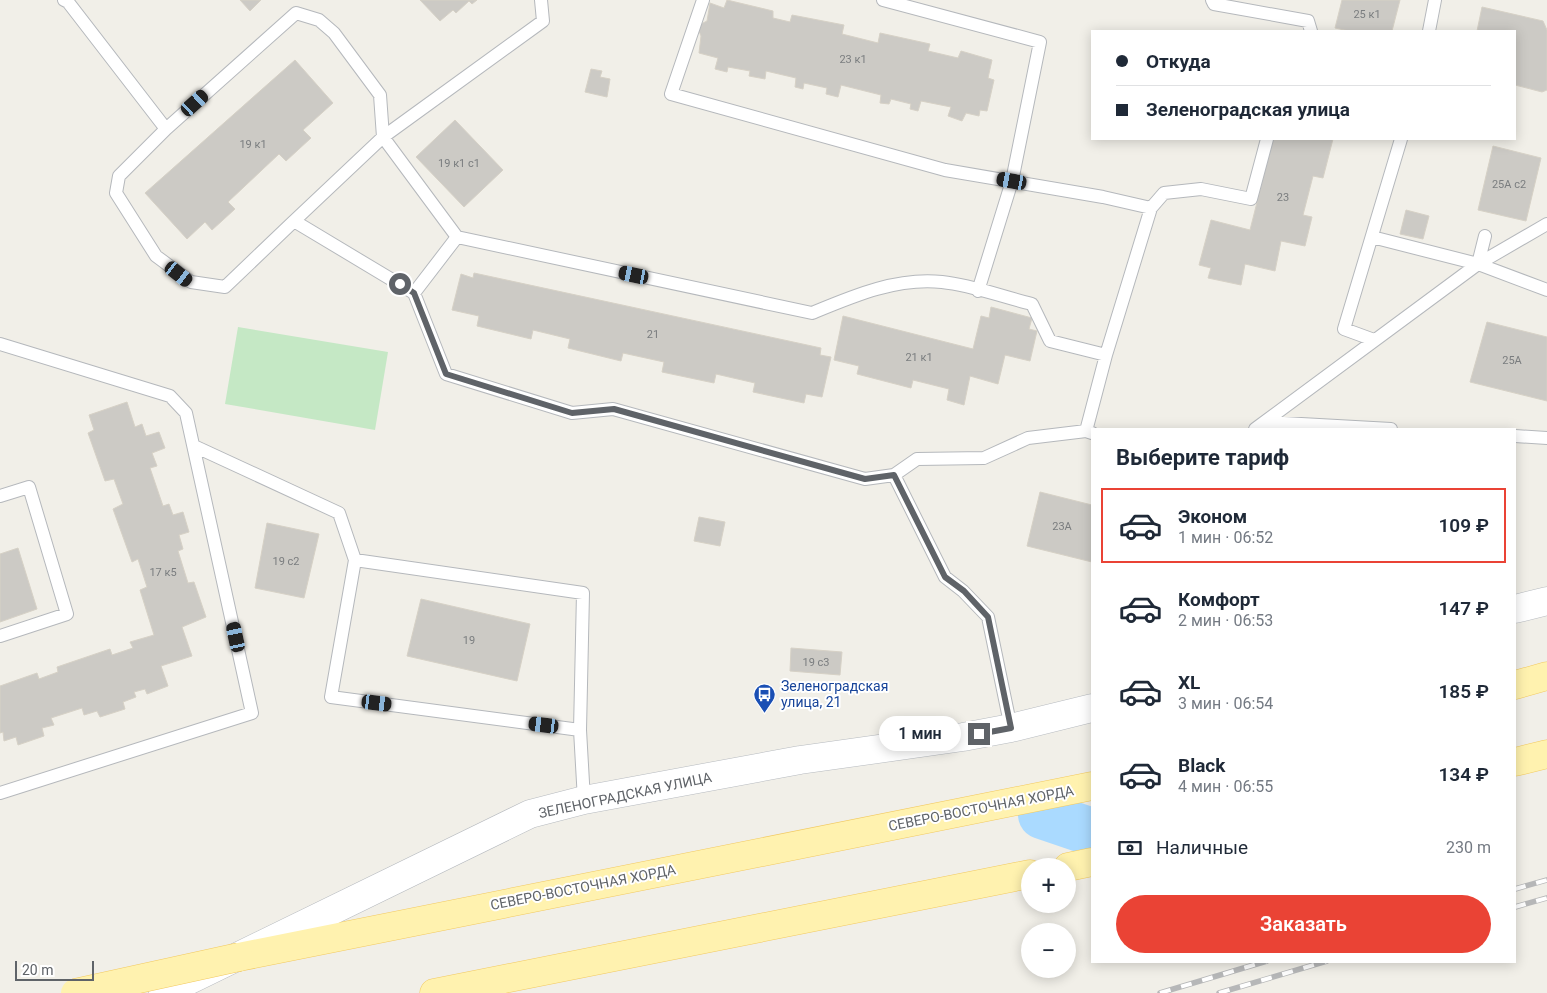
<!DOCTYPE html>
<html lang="ru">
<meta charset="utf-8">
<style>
body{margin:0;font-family:Roboto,sans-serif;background:#f2f2f3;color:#1f2937;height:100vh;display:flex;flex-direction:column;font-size:19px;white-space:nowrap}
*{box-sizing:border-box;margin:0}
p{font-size:16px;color:#747a83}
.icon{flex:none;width:28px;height:28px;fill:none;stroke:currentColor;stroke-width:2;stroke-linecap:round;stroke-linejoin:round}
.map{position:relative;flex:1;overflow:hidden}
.side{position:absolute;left:1091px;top:428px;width:425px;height:535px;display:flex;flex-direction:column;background:#fff;border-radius:0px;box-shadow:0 2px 12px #0003}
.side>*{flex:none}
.hud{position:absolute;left:1091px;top:30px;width:425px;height:110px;border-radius:0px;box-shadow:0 2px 12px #0003;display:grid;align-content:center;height:110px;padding:0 25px;background:#fff}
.controls{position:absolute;left:1021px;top:858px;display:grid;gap:10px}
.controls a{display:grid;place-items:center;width:55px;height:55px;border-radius:50%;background:#fff;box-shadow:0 2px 12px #0003;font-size:25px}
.scale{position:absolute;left:15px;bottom:12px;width:79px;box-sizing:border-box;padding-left:5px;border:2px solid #5f6368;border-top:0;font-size:14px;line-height:18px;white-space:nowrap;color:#5f6368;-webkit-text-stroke:4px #fff;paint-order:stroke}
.end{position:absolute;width:22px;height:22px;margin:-11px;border:6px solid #5f6368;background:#fff;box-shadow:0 0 0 2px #fff}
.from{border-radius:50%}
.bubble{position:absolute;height:35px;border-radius:18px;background:#fff;box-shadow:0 2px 12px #0003;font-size:16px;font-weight:600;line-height:35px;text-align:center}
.car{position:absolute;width:15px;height:30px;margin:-15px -8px;border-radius:6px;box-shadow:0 0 4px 1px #0007;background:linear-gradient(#222 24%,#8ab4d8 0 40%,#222 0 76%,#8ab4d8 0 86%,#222 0)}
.hud b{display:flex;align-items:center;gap:18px;height:48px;font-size:19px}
.hud b+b{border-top:1px solid #e0e1e3}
.hud i{width:12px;height:12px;background:#1f2937}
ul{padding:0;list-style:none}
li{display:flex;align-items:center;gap:15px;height:75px;margin:0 10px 8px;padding:0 15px;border:2px solid transparent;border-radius:0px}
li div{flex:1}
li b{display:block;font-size:19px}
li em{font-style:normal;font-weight:600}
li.selected{border-color:#ea4335}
li>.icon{width:45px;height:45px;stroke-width:1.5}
h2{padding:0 25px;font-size:22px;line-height:60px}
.pay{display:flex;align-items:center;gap:12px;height:55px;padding:0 25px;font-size:19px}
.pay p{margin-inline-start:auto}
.action{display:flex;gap:10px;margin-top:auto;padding:10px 25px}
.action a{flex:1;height:58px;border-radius:30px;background:#ea4335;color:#fff;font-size:20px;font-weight:600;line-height:58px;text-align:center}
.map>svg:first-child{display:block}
.green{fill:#c5e8c5}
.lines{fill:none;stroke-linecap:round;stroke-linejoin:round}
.river{stroke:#aadaff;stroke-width:48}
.building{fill:#cccac5;stroke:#d6d1c6}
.lane-casing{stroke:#b5b8bc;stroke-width:14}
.secondary-casing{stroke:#b6babf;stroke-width:29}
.primary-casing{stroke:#f2c960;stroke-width:29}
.lane{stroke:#fff;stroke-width:12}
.secondary{stroke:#fff;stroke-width:28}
.primary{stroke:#fff2af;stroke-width:28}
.rail-casing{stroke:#b6b7b8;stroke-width:5.5}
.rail{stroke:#fff;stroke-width:4;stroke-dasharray:11;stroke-linecap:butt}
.primary-bridge-casing{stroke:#f2c960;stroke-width:29;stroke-linecap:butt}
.primary-bridge{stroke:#fff2af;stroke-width:28}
.route{stroke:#5f6368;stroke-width:6}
.labels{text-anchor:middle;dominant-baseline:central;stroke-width:4;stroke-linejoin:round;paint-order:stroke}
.number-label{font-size:11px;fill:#7a7d7f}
.transit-label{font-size:14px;fill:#164399;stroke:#fff;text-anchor:start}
.street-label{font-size:14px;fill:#5f6368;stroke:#fff}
</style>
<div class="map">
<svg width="1547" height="993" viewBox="0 0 1547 993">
<rect width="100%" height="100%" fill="#f1efe8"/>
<path class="green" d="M238,327L388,352L375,430L225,404Z"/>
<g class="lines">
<path class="river" d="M1042,815L1092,832"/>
</g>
<path class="building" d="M240,0H261L250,11Z
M420,0H477L472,4L469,1L456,13L453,10L440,21Z
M727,0L773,11V18L790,22L792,15L844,25L842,34L878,43L880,33L930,44L928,51L958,58L961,51L992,60L988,78L994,80L987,111L980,110L979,116L966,113L962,121L948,116L951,107L921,101L918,111L910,109L911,104L891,99L889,104L880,103L881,95L841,85L838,97L826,94L827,88L804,83L803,89L795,87L796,78L766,71L765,79L749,76L750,71L728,67L727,72L715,69L718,58L699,53L701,36L697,26L707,21L710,3L724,8Z
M1342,0H1400L1392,31H1349L1335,28Z
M1482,7L1543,21L1547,30V90L1542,92L1515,85V31H1477Z
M295,60L333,103L303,130L311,138L286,161L279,154L228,202L235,209L223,220L212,230L205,222L187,239L145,193Z
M591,69L602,71L600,77L610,79L607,97L585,92Z
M455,120L503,170L464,207L416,157Z
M1273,139H1333L1323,178L1313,176L1303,215L1312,217L1305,246L1281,241L1275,271L1245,264L1241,285L1208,278L1211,268L1199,265L1211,220L1250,230Z
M1493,146L1541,158L1526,221L1478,210Z
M1406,210L1429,216L1423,239L1400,234Z
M474,273L821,348L820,355L831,357L822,397L806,394L804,403L753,392L755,383L716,374L714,383L662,372L664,362L623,353L621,361L568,348L570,339L533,330L531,339L477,326L479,316L452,310L461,274L473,278Z
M991,307L1032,318L1029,329L1037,331L1030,361L1005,355L998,384L970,376L964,405L947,400L949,389L913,380L911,388L857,374L859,366L834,360L843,316L973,349L981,316L989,318Z
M1487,322L1547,337V401L1470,382Z
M127,402L135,427L142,424L146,436L159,432L165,448L152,453L157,466L150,468L163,506L169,504L173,515L183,512L189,532L179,535L183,549L178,551L188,583L194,582L206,617L182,627L192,656L161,666L168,686L147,694L145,689L134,692L136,697L123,702L125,709L100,717L97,711L84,715L82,708L51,718L54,725L42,728L44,736L18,745L16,737L4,741L3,732L0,733V686L37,673L39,679L58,672L57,667L110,649L112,655L133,648L130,642L154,635L140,590L147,587L138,559L132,562L113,509L123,504L114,479L105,481L88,433L94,430L89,415Z
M1040,492L1092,505V562L1027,546Z
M699,517L725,522L720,546L694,541Z
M267,523L319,534L304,598L255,588Z
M18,548L37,609L0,622V554Z
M421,599L530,624L517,681L407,656Z
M791,648L842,652L840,675L790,671Z"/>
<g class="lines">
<defs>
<path id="lane" d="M64,0L68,2L166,129L119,176L116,193L156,256L191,282L225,287L294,221L414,293L446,374L572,413L613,409L865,479L894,475L917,459L984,458L1028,438L1086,431L1092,433
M703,0L671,94L945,170L1103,197L1151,208L1164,193L1201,189L1251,199L1267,139
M883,0L1040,42L1012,181L978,291
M1212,0L1214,4L1308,21L1311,31
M1429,31L1435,0
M166,129L296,13L319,20L334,33L380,95L383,137L457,237L414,293
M294,221L383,137L543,21L541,0
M457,237L812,313C853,296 897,277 942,282C972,285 1003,297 1032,304L1050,341L1106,355
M1372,237L1478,264L1547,290
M1478,264L1485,236
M1374,340L1344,329L1401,139
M0,344L170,396L186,413L252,713L0,793
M1266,422L1391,429
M1255,429L1478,264L1547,224
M1086,431L1106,355L1151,208
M1515,436L1547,438
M194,446L339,513L355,560L331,697L580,730L584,800
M894,475L945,577L963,591L988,617L1011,728
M0,496L29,487L67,614L0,636
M355,560L583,593L580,730"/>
<path id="secondary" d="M1515,609L1547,601
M163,993L530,814L584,800L800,760L963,737L1011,728L1092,708"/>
<path id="primary" d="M1515,685L1547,676
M1515,762L1547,754
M1068,867L1092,862
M239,957L1092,786
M434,993L1030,874"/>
</defs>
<use href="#lane" class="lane-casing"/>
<use href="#secondary" class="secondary-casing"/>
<use href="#primary" class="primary-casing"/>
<use href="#lane" class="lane"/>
<use href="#secondary" class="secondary"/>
<use href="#primary" class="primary"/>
<defs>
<path id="rail" d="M1515,889L1547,880
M1515,907L1547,898
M1160,993L1267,961
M1219,993L1327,961"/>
</defs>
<use href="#rail" class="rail-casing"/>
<use href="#rail" class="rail"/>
<defs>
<path id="primary-bridge" d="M75,993L239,957"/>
</defs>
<use href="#primary-bridge" class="primary-bridge-casing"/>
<use href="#primary-bridge" class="primary-bridge"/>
</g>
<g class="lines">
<path class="route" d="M400,284L414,293L446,374L572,413L614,409L865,479L894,475L945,577L964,591L988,617L1011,728L979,734"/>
</g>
<defs>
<symbol id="bus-pin" viewBox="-11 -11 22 30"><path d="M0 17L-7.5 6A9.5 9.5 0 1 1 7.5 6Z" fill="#1a4fb4" stroke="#fff"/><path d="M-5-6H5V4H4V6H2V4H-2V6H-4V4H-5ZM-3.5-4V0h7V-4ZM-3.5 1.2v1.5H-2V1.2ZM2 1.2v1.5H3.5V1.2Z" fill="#fff"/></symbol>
</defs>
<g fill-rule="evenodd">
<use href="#bus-pin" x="752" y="682" width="25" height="34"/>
</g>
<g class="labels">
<g class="number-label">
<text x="1367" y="14">25 к1</text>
<text x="853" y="59">23 к1</text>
<text x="253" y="144">19 к1</text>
<text x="459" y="163">19 к1 с1</text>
<text x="1509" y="184">25А с2</text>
<text x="1283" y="197">23</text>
<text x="653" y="334">21</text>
<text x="919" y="357">21 к1</text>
<text x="1512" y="360">25А</text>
<text x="1062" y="526">23А</text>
<text x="286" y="561">19 с2</text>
<text x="163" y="572">17 к5</text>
<text x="469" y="640">19</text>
<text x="816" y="662">19 с3</text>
</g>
<g class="transit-label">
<text x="781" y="686">Зеленоградская<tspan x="781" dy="16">улица, 21</tspan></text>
</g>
<g class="street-label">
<text transform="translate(625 795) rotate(-12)">ЗЕЛЕНОГРАДСКАЯ УЛИЦА</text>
<text transform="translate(981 808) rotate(-11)">СЕВЕРО-ВОСТОЧНАЯ ХОРДА</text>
<text transform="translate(583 887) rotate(-11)">СЕВЕРО-ВОСТОЧНАЯ ХОРДА</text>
</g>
</g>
</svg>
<div class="controls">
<a>+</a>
<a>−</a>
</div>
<div class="scale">20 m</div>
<i class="end from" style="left:400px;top:284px"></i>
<i class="end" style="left:979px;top:734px"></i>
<div class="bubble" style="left:879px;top:716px;width:82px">1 мин</div>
<i class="car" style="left:195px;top:103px;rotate:48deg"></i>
<i class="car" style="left:1012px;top:181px;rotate:280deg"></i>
<i class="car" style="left:179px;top:274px;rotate:128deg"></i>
<i class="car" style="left:634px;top:275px;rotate:282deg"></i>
<i class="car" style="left:236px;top:637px;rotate:348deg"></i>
<i class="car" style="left:377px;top:703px;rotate:97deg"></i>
<i class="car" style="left:544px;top:725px;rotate:277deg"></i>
<div class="hud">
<b><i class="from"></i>Откуда</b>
<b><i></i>Зеленоградская улица</b>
</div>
<section class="side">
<h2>Выберите тариф</h2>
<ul>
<li class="selected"><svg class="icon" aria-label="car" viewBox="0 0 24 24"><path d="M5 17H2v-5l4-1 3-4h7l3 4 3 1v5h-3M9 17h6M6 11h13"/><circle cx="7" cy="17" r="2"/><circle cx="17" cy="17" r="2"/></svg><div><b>Эконом</b><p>1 мин · 06:52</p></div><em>109 ₽</em></li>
<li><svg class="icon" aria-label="car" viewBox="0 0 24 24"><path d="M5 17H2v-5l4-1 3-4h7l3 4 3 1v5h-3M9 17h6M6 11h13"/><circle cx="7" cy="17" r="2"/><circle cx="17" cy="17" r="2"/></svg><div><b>Комфорт</b><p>2 мин · 06:53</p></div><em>147 ₽</em></li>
<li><svg class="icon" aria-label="car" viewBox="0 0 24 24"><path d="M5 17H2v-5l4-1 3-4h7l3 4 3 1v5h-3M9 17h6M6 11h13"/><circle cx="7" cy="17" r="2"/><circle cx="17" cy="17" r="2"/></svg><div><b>XL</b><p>3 мин · 06:54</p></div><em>185 ₽</em></li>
<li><svg class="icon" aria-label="car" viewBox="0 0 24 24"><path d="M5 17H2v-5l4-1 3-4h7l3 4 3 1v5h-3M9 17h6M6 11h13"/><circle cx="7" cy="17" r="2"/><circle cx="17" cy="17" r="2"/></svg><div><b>Black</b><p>4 мин · 06:55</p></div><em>134 ₽</em></li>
</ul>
<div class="pay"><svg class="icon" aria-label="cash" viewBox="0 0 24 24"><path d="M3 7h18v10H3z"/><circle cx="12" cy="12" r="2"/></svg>Наличные<p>230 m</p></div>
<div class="action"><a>Заказать</a></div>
</section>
</div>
